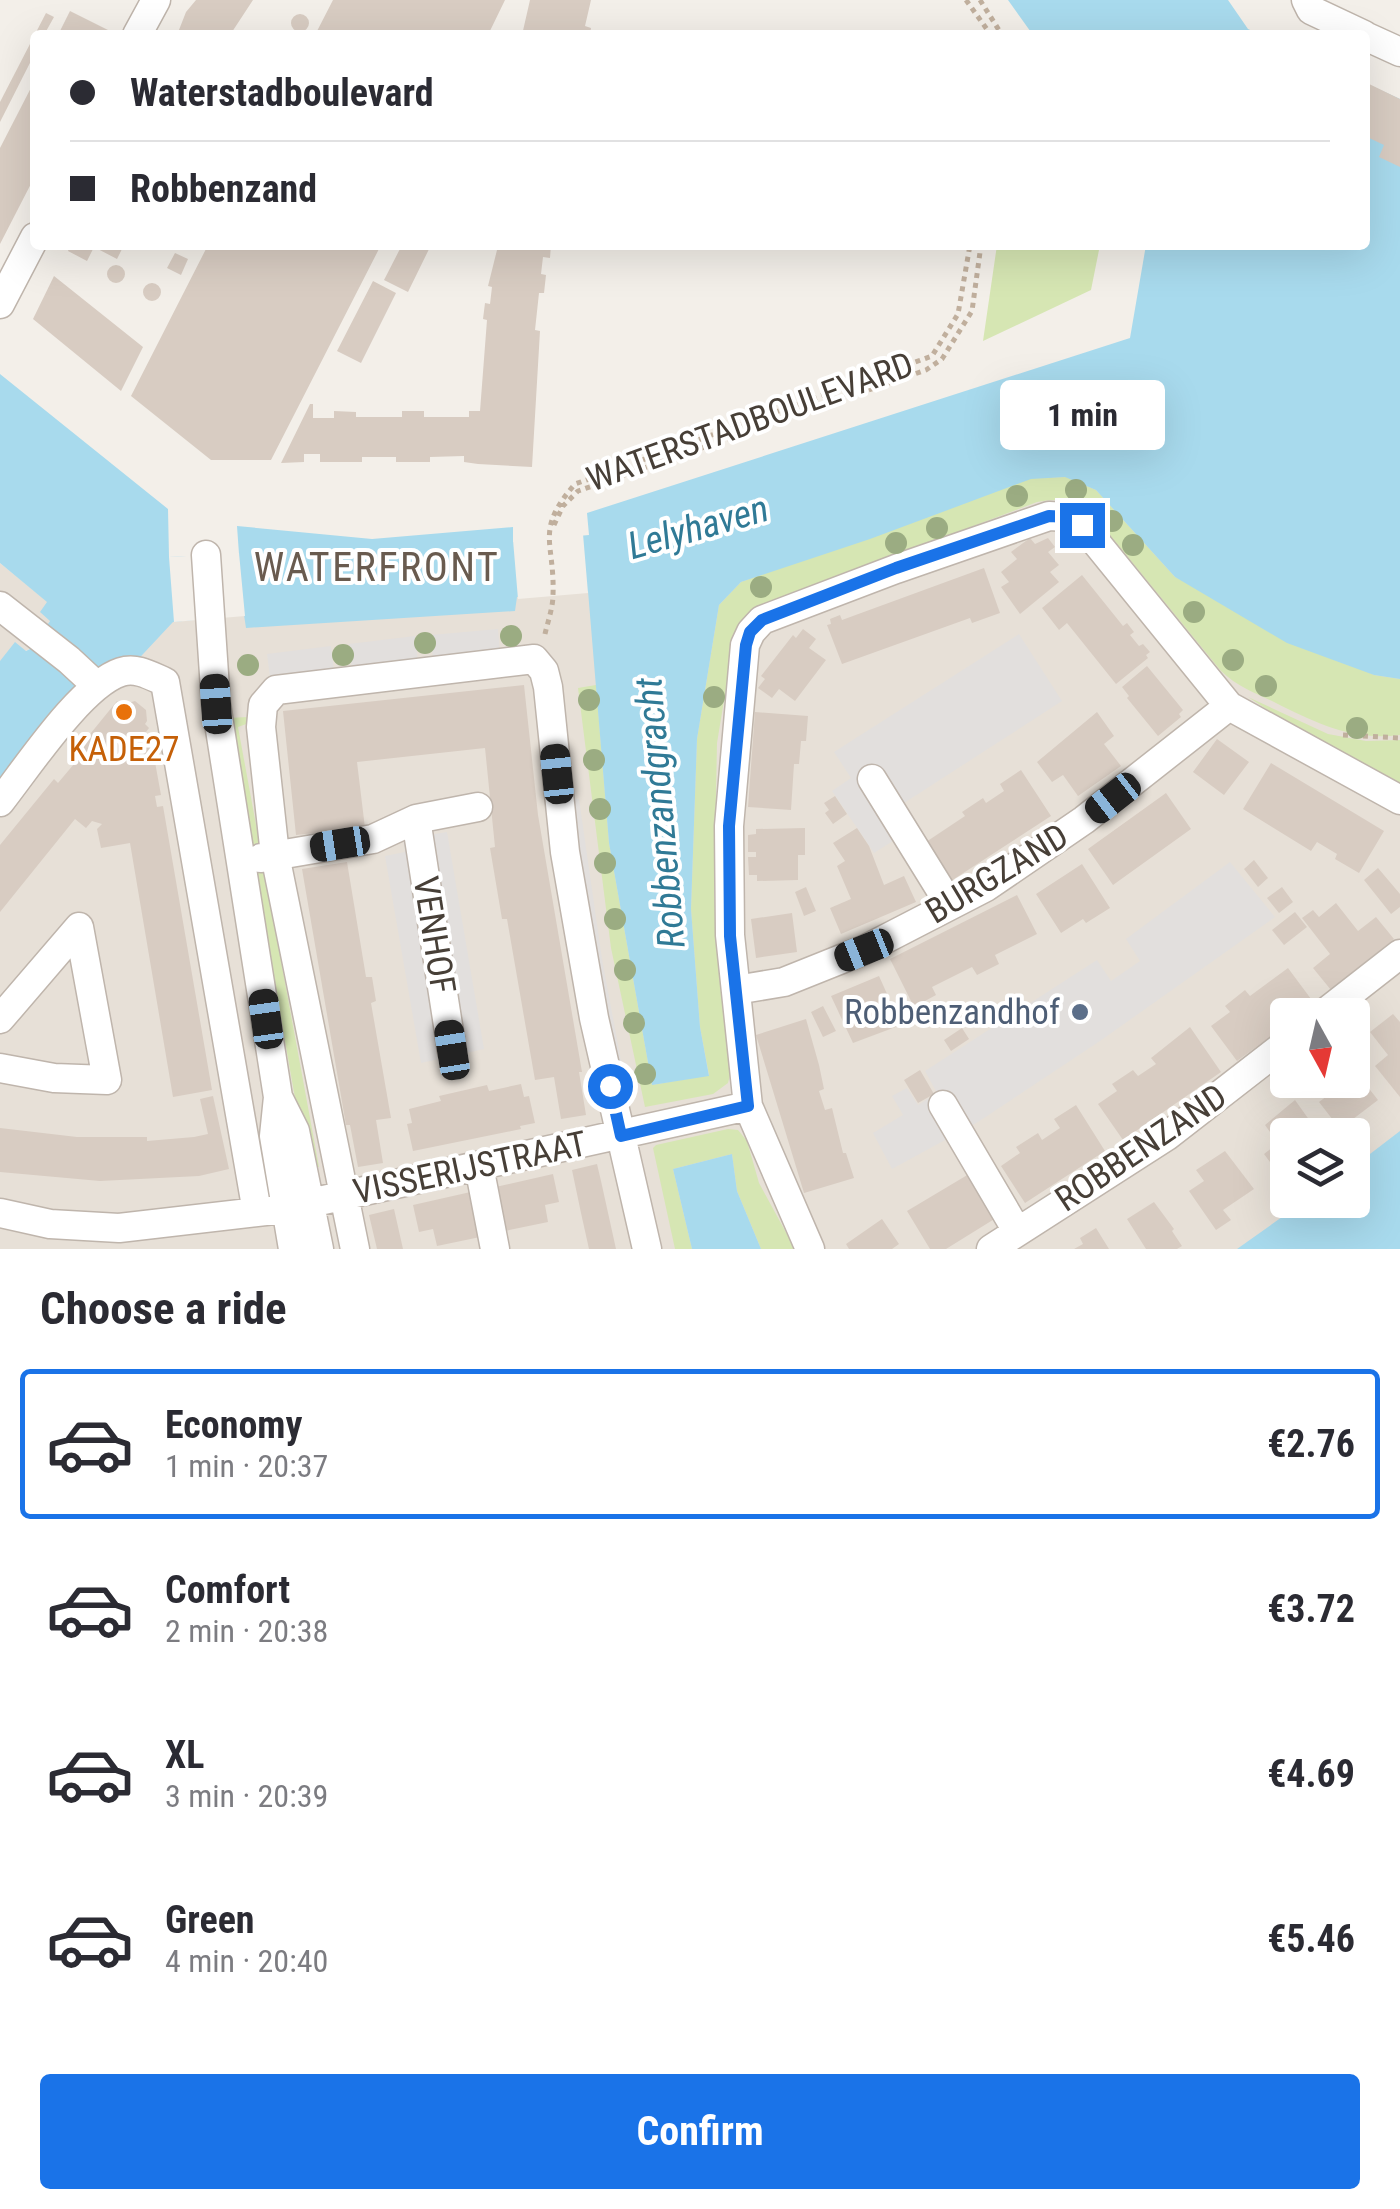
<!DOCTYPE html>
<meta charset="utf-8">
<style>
body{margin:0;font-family:"Roboto Condensed",sans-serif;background:#f2f2f3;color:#2b2b33;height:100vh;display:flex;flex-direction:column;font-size:38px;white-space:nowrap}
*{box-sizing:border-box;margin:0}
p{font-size:32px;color:#7c7c81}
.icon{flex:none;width:55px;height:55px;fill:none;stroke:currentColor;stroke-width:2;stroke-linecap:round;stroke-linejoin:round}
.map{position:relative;height:1249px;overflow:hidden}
.side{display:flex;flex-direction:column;background:#fff;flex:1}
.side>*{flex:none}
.banner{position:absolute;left:30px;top:30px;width:1340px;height:220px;border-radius:10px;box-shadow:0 10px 40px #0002;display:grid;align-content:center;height:220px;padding:0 40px;background:#fff}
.needle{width:65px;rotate:172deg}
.controls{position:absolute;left:1270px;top:998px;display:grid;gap:20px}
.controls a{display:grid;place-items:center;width:100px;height:100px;border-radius:10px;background:#fff;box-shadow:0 10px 40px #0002;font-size:50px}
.end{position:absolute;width:45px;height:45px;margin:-22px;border:12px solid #1a73e8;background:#fff;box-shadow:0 0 0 5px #fff}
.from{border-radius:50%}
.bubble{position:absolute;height:70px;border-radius:10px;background:#fff;box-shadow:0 10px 40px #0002;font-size:32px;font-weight:700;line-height:70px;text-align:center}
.car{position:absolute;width:30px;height:60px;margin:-30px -15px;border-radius:12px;box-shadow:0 0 8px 2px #0007;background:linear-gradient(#222 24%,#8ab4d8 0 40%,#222 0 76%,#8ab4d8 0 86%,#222 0)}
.banner b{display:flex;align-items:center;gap:35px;height:95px;font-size:38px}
.banner b+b{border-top:2px solid #e1e1e2}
.banner i{width:25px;height:25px;background:#2b2b33}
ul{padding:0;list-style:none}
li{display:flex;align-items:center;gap:30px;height:150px;margin:0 20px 15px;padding:0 20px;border:5px solid transparent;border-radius:10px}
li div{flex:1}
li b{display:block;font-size:38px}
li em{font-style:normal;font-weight:700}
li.selected{border-color:#1a73e8}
li>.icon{width:90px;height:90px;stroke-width:1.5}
h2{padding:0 40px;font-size:45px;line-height:120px}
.button{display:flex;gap:20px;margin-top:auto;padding:20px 40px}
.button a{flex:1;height:115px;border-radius:10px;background:#1a73e8;color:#fff;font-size:40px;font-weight:700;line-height:115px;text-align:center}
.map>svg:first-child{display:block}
.residential{fill:#e7e0d7;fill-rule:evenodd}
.green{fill:#d6e6b3}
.parking{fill:#e2dfdd}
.water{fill:#a8daed}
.pier{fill:#f3efe9}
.building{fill:#d8ccc2}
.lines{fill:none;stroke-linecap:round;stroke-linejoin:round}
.minor-casing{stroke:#bfb5ac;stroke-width:31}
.path{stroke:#c0af9d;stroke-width:5;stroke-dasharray:5 5;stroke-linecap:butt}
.minor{stroke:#fff;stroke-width:28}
.tree{fill:#9bac82}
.route{stroke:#1a73e8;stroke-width:12}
.food-dot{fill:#e8710a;stroke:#fff;stroke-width:4}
.service-dot{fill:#5c6f8a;stroke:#fff;stroke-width:4}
.labels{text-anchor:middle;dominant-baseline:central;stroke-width:8;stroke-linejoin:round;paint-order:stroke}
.street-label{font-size:35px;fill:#473f37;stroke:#fff}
.food-label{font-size:35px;fill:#c56008;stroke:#fff}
.service-label{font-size:35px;fill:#4e5e75;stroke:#fff;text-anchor:end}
.water-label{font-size:38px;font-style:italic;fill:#307a96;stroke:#fff}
.quarter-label{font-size:40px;letter-spacing:2.5px;fill:#695b4f;stroke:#fff}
</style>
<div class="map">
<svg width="1400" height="1249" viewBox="0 0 1400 1249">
<rect width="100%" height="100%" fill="#f3efe9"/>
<path class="residential" d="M1116,415L1400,526V1249H0V786L141,617L677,555ZM1288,1015H1352V1080H1288ZM1288,1135H1352V1200H1288Z
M0,563L48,602L50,621L30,649L0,661Z"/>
<path class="green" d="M997,245H1100L1091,290L983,341Z
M1066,477L1096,490L1175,577L1374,675L1400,679V735C1352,741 1316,723 1274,702C1253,692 1238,687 1221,671L1091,512C1072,499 1058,498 1037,502L768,603L750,613L734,640L717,743L714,895L731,1071L728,1083L713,1094L645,1107L611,948L578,688L596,685L609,843L652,1085L709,1075L700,1027L691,909L697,739L719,605L741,582L1031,478Z
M1248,697L1328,734L1366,741L1400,740V788L1334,753Z
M248,717L249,723L238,727L319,1167L310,1168L307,1166L228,718Z
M728,1129L738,1130L747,1141L759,1183L795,1249H761L737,1191L732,1154L673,1169L692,1249H675L653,1148L656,1145Z"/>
<path class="parking" d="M498,629L500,653L433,660L431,635Z
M1019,634L1062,701L901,805L915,827L874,853L832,791L851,778L834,752Z
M415,636L418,662L352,670L349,644Z
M331,646L334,670L270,678L267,654Z
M579,799L602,959L625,1082L616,1085L569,800Z
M447,832L484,1049L421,1063L385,856L405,852L403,839Z
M1230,862L1275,917L1100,1041L978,1122L892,1169L873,1133L903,1115L892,1096L907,1088L918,1105L937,1093L925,1071L1097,960L1111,981L1140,961L1126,939Z"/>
<path class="water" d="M1008,0H1228L1248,29L1261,35H1033Z
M1365,83L1400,99V679L1374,675L1287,643L1175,577L1096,490L1065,477L1031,479L870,539L741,582L719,605L697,739L691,909L700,1027L709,1076L652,1085L609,843L588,591L517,597L515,611L246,628L244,615L173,622L0,807V661L15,642L26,651L30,649L50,621L40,612L47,602L0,563V374L168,509L169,557L239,554L237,526L372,539L513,527V542L589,535L587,513L1130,338L1146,245H1365Z
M1400,1131V1249H1237L1306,1200H1352L1353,1167Z
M732,1154L737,1191L761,1249H692L673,1169Z"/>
<path class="pier" d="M583,534L588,593L518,599L513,540Z
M239,553L245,616L174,622L169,557Z"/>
<path class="building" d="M196,0H253L230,35H177L186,12Z
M333,0H505L488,35H315Z
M530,0H591L585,26L591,28L590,35H522Z
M70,11L110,31L108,35H58Z
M46,13L54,17L44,35H35V53L0,122V102Z
M291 23a9 9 0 1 1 18 0a9 9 0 1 1-18 0Z
M35,80V176L0,244V148Z
M1365,82L1400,99V167L1379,157L1384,145L1365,136Z
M70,245H124L117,259L94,247L87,261L68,251Z
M208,245H381L271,460H211L131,396Z
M402,245H431L408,292L384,280Z
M493,245H551L550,258L543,257L541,274L546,275L544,293H539L535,330L540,331L532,467L478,464L464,462V456L430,457V462H396V457H362V462H320V454H304V462L281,463L310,404H313V418H334V411L356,412V417H402V411H424V417H469V411H480L487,320L483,319L485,303L490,304L492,287L488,286L497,250H492Z
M175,253L188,259L181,275L167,268Z
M107 274a9 9 0 1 1 18 0a9 9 0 1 1-18 0Z
M54,276L143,347L121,391L33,319Z
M373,281L396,293L361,363L337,351Z
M143 292a9 9 0 1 1 18 0a9 9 0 1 1-18 0Z
M1030,538L1035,544L1048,538L1055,547L1048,552L1059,565L1050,572L1059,582L1020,614L1001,587L1009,582L1001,572L1017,559L1011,552Z
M984,568L1000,613L972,623L970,618L842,664L827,625L831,624L830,619L840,615L842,620Z
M1082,575L1123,626L1127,623L1134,632L1130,635L1139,646L1143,644L1150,652L1146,655L1148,658L1116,684L1067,623L1059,630L1042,608Z
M803,629L816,639L809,648L826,660L795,701L779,689L772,698L758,688L765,679L761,676L793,635L796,638Z
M1147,666L1183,710L1179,714L1181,717L1158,736L1127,698L1129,696L1122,687Z
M524,685L538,815L582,1072H579L586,1115L561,1119L554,1077L535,1080L507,919H502L490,848L495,847L485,748L357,762L365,828L296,835L283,711Z
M117,701L121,705L135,701L146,710L147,721L145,724L149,728L143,736L150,742L153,751L161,795L155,796L157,807L163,806L212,1090L173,1097L130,843L101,848L97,829L102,824L92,821L86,828L75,819L0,912V845L54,779L58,783L74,764L69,760Z
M755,712L808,716L806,741H801L799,764H794L791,810L748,807Z
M1097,712L1114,736L1104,744L1121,766L1078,796L1063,775L1052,782L1037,762Z
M1217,739L1249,762L1224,795L1193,772Z
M1271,763L1384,831L1359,873L1335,859L1337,854L1317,842L1311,851L1243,809Z
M1021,770L1051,816L951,881L926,842L965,816L962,812L983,798L986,803L1004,791L1000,784Z
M1166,793L1191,829L1113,885L1088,849Z
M835,796L847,814L833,824L825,813L829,810L824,803Z
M805,828V855H798V880L757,881V875H749L748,857H756V852H748V835L756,834V829Z
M857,828L869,846L884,885L904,876L916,902L841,934L830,908L851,899L837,866L845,861L833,843Z
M1254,860L1268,878L1258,887L1244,869Z
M347,862L366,977H372L376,1001L371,1003L391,1118L376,1120L383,1163L358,1167L350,1125H346L302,869Z
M1082,864L1110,908L1086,923L1083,919L1061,933L1036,894Z
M1378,868L1400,894V907L1391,914L1364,880Z
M806,887L816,911L804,916L795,892Z
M1282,887L1293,902L1279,913L1267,898Z
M1017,895L1037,934L995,955L999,964L977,975L972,967L932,987L936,995L914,1007L890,959Z
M1336,903L1358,931L1376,917L1394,939L1331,990L1313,968L1330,954L1302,918L1313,910L1319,917Z
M1295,912L1307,927L1284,945L1272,930Z
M792,913L797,952L756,958L751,919Z
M1288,968L1314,1003L1298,1015H1288V1024L1237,1061L1211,1026L1230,1012L1225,1006L1245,990L1250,996Z
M879,976L901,1025L853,1043L831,996Z
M823,1006L836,1031L823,1037L811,1012Z
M1393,1014L1400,1022V1097L1375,1066L1388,1055L1370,1032Z
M806,1019L819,1065L824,1089L819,1091L825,1110L832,1108L843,1153H846L854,1178L804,1193L756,1035Z
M1190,1027L1221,1072L1123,1140L1098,1104L1117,1091L1112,1084L1133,1070L1138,1076L1156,1064L1151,1058Z
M962,1028L969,1039L951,1051L944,1040Z
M1352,1067L1378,1100L1340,1129L1319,1102L1331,1093L1321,1080H1352Z
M920,1070L934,1094L918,1103L904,1080Z
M521,1084L524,1097L529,1096L535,1123L520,1126L521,1129L413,1151L407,1124L412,1123L409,1109L441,1101L439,1096L487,1085L489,1091Z
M213,1096L229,1169L199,1176L100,1181L0,1172V1128L77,1137H147V1141L194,1137L208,1134L200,1099Z
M1295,1100L1320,1135H1288V1180L1285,1182L1264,1154L1278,1143L1265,1125Z
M1076,1105L1105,1151L1025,1203L1001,1166L1020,1153L1016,1147L1038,1133L1042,1140L1060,1128L1054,1119Z
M1225,1151L1254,1189L1223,1210L1231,1220L1216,1230L1189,1191L1204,1181L1196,1170Z
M597,1164L601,1181L616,1249H589L581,1213L572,1170Z
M553,1174L559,1202L545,1205L548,1222L500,1232L491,1188Z
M969,1174L996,1218L946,1249H930L907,1211Z
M475,1191L485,1236L437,1246L433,1229L419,1232L413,1205Z
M1154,1202L1174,1229L1172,1231L1182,1246L1177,1249H1146L1127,1219Z
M394,1209L403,1249H377L369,1215Z
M882,1219L899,1244L892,1249H849L846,1244Z
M1096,1228L1109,1249H1074L1083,1244L1080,1238Z"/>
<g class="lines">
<defs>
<path id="minor" d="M1306,0L1311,10L1364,35
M137,35L156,0
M1365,36L1400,52
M0,304L35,237
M206,555L216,704L278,1097L274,1136L293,1249
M0,606L69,660L97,686
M872,779L950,905
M0,802C27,768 81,685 121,672C137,667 151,676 165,682L257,1212
M416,819L452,1051
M261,858L373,839L416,819L478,807
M736,990L784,982L864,950L986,887L1084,820L1229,706
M1322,1015L1400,954
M0,1019L79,927L107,1080L54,1078L0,1068
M278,1097L295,1131L319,1249
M943,1105L1017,1231
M479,1166L495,1249
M0,1213L50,1224L119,1228L283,1209L748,1106
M355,1249L275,855L261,727L263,705L276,690L534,659L544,671L548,687L565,852L594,1018L647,1249
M810,1249L748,1106L730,935L729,826L745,645L751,632L762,620L896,569L1049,516L1067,517L1082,525L1229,706L1400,800
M991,1249L1167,1136L1288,1042"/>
</defs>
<use href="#minor" class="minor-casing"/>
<path class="path" d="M966,0L991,35
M980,0L1002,35
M554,525L563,506L578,491L926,370L942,359L972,311L981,245
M545,634C548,621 553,607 553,595C555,541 534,531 575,484L932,356L958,314L970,245
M1343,735L1400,738"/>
<use href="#minor" class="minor"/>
</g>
<g class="tree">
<circle cx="1076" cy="490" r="11"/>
<circle cx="1017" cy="496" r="11"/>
<circle cx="1112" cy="521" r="11"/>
<circle cx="937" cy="528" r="11"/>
<circle cx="896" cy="543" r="11"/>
<circle cx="1133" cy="545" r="11"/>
<circle cx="761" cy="587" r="11"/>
<circle cx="1194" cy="612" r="11"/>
<circle cx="511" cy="636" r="11"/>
<circle cx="425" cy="643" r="11"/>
<circle cx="343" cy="655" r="11"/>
<circle cx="1233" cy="660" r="11"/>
<circle cx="248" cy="665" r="11"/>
<circle cx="1266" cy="686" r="11"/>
<circle cx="714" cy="697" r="11"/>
<circle cx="589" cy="700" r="11"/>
<circle cx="1357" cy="728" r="11"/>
<circle cx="594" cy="760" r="11"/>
<circle cx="600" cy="809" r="11"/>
<circle cx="605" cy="863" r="11"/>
<circle cx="615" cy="919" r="11"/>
<circle cx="625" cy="970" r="11"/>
<circle cx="634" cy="1023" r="11"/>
<circle cx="645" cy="1074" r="11"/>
</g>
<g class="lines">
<path class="route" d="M610,1086L621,1136L748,1106L730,936L729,826L746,645L750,632L762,620L896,568L1049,516L1067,517L1082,525"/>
</g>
<circle class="food-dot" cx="124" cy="712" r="10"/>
<circle class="service-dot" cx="1080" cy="1012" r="10"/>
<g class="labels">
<g class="street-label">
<text transform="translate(750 422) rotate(-20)">WATERSTADBOULEVARD</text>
<text transform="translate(997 874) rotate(-31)">BURGZAND</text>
<text transform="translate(434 935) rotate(81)">VENHOF</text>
<text transform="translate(1141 1148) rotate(-34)">ROBBENZAND</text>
<text transform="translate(470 1168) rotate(-12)">VISSERIJSTRAAT</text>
</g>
<g class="food-label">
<text x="124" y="749">KADE27</text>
</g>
<g class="service-label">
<text x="1060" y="1012">Robbenzandhof</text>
</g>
<g class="water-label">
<text transform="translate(698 527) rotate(-16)">Lelyhaven</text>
<text transform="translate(660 813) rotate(-95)">Robbenzandgracht</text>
</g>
<g class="quarter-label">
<text x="377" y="567">WATERFRONT</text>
</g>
</g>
</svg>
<div class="controls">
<a><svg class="needle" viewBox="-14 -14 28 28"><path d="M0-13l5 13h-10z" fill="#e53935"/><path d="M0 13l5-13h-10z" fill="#7c7c81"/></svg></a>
<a><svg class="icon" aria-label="layers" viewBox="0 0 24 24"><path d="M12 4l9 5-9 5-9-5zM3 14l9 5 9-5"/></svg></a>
</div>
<i class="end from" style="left:610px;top:1086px"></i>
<i class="end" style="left:1082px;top:525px"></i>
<div class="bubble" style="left:1000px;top:380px;width:165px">1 min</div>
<i class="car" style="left:216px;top:704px;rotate:356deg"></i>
<i class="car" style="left:557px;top:774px;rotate:354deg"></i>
<i class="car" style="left:1113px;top:798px;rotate:232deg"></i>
<i class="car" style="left:340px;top:844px;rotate:261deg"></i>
<i class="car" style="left:864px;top:950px;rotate:248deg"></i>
<i class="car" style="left:266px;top:1019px;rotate:352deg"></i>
<i class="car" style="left:452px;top:1050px;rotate:351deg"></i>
<div class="banner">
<b><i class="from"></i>Waterstadboulevard</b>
<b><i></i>Robbenzand</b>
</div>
</div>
<section class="side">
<h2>Choose a ride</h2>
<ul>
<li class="selected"><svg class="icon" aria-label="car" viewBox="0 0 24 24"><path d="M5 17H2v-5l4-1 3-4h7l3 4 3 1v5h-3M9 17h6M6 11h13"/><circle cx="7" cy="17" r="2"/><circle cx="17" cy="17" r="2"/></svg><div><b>Economy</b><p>1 min · 20:37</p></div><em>€2.76</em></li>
<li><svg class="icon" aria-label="car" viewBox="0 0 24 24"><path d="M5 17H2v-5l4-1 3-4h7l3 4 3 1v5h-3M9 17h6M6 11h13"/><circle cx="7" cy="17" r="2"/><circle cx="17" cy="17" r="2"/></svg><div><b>Comfort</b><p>2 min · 20:38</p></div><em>€3.72</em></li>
<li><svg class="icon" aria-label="car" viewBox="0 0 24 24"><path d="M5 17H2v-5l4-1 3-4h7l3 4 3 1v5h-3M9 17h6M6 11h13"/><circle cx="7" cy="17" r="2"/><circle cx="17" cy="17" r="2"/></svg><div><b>XL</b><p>3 min · 20:39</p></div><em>€4.69</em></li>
<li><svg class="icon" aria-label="car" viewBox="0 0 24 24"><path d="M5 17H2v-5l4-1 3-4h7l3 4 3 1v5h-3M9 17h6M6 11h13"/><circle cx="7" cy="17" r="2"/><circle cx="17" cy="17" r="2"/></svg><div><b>Green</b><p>4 min · 20:40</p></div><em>€5.46</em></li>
</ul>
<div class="button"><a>Confirm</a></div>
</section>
